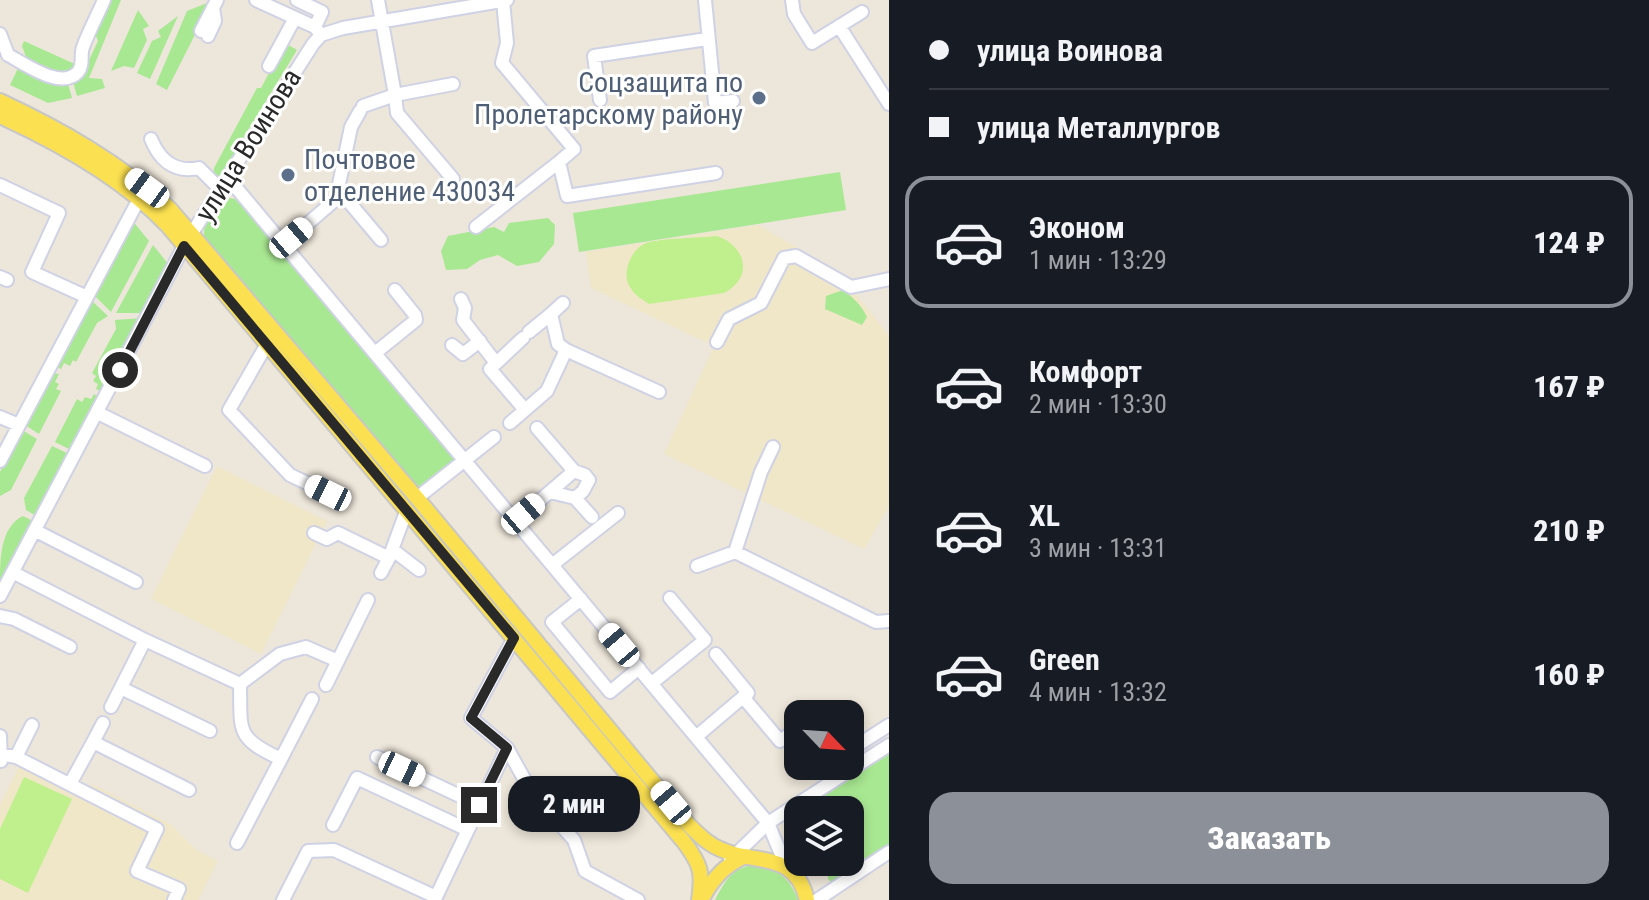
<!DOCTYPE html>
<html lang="ru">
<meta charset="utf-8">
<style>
body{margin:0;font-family:"Roboto Condensed",sans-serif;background:#242831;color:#f1f3f6;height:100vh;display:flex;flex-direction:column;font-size:30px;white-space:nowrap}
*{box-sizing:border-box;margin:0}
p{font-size:26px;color:#9ea1a6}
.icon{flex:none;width:44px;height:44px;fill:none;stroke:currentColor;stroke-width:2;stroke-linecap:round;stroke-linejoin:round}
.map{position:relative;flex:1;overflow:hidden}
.details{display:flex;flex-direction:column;background:#171b24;width:760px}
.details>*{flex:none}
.guide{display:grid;align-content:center;height:176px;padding:0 40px;background:#171b24}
.needle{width:52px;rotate:115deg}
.buttons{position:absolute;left:784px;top:700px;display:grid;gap:16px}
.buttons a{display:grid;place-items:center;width:80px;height:80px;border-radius:16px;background:#171b24;box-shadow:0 4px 12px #0003;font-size:40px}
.end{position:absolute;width:36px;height:36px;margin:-18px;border:10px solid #292929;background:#fff;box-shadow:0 0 0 4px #fff}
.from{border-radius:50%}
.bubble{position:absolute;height:56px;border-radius:24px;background:#171b24;box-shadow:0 4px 12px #0003;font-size:26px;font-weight:800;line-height:56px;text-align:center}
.car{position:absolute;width:24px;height:48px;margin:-24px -12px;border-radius:10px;box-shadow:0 0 6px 2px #0007;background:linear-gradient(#fff 24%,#345 0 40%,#fff 0 76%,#345 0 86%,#fff 0)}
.guide b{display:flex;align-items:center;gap:28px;height:76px;font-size:30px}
.guide b+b{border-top:2px solid #363941}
.guide i{width:20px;height:20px;background:#f1f3f6}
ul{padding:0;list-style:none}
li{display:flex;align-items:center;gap:24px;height:132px;margin:0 16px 12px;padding:0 24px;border:4px solid transparent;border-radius:24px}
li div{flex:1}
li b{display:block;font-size:30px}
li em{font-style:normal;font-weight:800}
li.current{border-color:#8c9099}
li>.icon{width:72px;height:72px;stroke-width:1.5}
.button{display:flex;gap:16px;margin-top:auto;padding:16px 40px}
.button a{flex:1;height:92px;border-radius:24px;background:#8c9099;color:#fff;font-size:32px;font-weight:800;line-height:92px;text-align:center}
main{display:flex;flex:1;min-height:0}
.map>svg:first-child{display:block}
.education{fill:#f0e6c8}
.green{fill:#a9e892}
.pitch{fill:#bff08d}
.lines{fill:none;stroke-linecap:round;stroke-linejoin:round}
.minor-casing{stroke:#cfd2e4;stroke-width:16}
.major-casing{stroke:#c7c7c7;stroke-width:18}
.minor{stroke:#fff;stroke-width:12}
.major{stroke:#fbe051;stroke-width:14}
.route{stroke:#292929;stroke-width:10}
.service-dot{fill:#5c6f8a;stroke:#fff;stroke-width:3}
.labels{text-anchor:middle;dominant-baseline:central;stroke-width:6;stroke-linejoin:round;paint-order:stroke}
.service-label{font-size:28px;fill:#4e5e75;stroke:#fff;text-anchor:end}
.street-label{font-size:28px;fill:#292929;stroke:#fff}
</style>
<main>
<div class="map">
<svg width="889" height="900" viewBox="0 0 889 900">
<rect width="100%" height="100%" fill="#ede6da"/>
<path class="education" d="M758,225L839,272L889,336V506L864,549L664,454L714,346L591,288L586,252Z
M217,466L327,521L261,654L151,599Z
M21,763L88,794L92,784L170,824L196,850L218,861L198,900H0V805Z"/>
<path class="green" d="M108,0H121L89,78L102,79L105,88L77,96L72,79L83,73L98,41L94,31Z
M212,1L167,90L156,84L187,11Z
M138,10L149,26L143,29L147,40L134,68L124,66L111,71Z
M178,16L150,79L137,73L152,41L161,37L158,31Z
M24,41L77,65L74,70L63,76L27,60L22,46Z
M285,43L297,50L217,181L213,176L214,168L257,88H261Z
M19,66L67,80L72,98L48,103L10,85Z
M840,172L846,210L579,252L573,213Z
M230,198L239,200L457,459L419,489L204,236C203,220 216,204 230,198Z
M548,218L555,225L554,244L539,262L517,266L498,255L480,260L467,269L446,270L441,251L448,236L494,227L504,232L509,223Z
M132,220L149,241L111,312L94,295Z
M153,245L169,265L143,313H116Z
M843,290C854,298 861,305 867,317L862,325L825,309L826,296Z
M91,300L108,316L97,323L76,362L73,360L70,366L64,363L61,369L55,366Z
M142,318L103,392L96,389L98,384L93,381L96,376L92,373L116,329L115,320Z
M52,373L59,374L55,382L59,384L56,389L61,391L39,434L25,425Z
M94,394L100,398L73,451L55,442L77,399L82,402L85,397L91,399Z
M22,430L37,439L11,490L0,496V472Z
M52,446L71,455L38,517L26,510L24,498Z
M23,516L35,522L5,579L0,583C0,560 0,527 23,516Z
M889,754V845L831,882L828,879L827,862H850V810H802Z
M756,865C778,869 791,880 798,900H715C725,881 733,866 756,865Z"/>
<path class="pitch" d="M717,236C746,246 754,278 724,293L649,304C642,299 634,295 630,287C621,274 631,249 646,243C662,238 699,238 717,236Z
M24,777L72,799L28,893L0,879V829Z"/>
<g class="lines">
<defs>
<path id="minor" d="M256,0L315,27L321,35
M297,0L322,12L315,27
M378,0L395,95L453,84
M705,0L715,103L733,101
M792,0L794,14L812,43L862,12
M503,1L507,43L502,63L574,149L559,162L567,196L716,173
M839,26L889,104
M201,31L217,0
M0,34L8,55C24,63 61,91 78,72C84,65 80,55 83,47C89,31 97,16 104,0
M208,36L215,21L213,7
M269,66L295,18
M600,100L594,56L707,39
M363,106L395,95L397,113L453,179
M360,111L351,127L338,189L381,240
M151,139C160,161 175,173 199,168L221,190
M228,178L768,823L787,869
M0,185L59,213L32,272L87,297
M476,227L559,162
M192,233L313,44L321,35L343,28L507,0
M284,244L342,194
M0,277L7,280
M461,299L465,308L463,320L496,363
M551,314L563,303
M529,332L551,314L558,344L566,350
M523,338L490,369L525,410
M717,342L729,319L761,303L784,258L796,256L851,287L889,279
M267,344L229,410L290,475L328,493
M452,345L463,354L480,341
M375,353L416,320L415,315L395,290
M98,413L205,466
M0,417L19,425
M510,423L547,391L566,350L659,392
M0,461L139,199
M574,471L585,475L589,480L583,491L575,498
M550,492L575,498L592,517
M417,498L494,437
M516,521L574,471L537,428
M36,531L136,582
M314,533L327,539L338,533L389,558L406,512
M393,550L419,570
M735,552L761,472L773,447
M552,565L618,513
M697,566L735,552L876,622L889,621
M14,573L145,640L240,684
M381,573L389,558
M0,596L184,246
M581,599L552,622L610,692L639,668
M0,616L14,619L70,647
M716,654L748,693L743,697
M652,683L705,640L670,598
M240,684L280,654L306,647L338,661
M326,685L368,600
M121,688L210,731
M111,707L145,640
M0,736L1,761
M697,736L743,697L780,741L798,728
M93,742L103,723
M507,748L532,793L574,840L585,871L638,900
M850,750L889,725
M0,754L16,757L157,829L137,871L179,889L174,900
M16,757L32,725
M377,757L479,805
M281,759L312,699
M70,784L93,742L189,790
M333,825L357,778L468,830
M237,843L281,759C235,738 241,731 240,684
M730,860L768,823L889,745
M283,900L308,851L334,850L436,897L507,748L471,718L514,638
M817,900L889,852"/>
<path id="major" d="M0,101C62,130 120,163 170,209L417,498L689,825C700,836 710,846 725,851C758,864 796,852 807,900
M0,116C59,143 123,178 168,226L684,842C701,865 703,872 699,900
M702,899C712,879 725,864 746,856"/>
</defs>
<use href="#minor" class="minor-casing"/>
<use href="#major" class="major-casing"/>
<use href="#minor" class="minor"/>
<use href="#major" class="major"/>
</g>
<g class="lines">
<path class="route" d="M120,370L184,246L514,638L471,718L507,748L479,805"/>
</g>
<g class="service-dot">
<circle cx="759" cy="98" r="8"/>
<circle cx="288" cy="175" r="8"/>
</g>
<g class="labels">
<g class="service-label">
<text x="743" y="82">Соцзащита по<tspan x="743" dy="32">Пролетарскому району</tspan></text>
<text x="304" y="159" text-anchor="start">Почтовое<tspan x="304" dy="32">отделение 430034</tspan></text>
</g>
<g class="street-label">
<text transform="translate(248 145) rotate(-58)">улица Воинова</text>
</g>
</g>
</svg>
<div class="buttons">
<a><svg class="needle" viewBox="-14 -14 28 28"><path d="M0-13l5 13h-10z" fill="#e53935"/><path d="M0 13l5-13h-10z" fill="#9ea1a6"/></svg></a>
<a><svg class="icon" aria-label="layers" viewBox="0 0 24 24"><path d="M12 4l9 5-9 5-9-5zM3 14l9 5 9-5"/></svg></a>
</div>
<i class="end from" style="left:120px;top:370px"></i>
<i class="end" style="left:479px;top:805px"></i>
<div class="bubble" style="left:508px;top:776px;width:132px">2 мин</div>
<i class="car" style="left:147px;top:188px;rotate:306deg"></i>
<i class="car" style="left:291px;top:238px;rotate:50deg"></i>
<i class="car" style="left:328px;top:493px;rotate:296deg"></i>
<i class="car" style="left:523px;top:514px;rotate:50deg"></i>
<i class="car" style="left:619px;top:645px;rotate:320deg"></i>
<i class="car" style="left:402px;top:769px;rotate:115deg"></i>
<i class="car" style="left:671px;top:803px;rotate:320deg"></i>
</div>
<section class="details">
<div class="guide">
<b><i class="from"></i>улица Воинова</b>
<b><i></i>улица Металлургов</b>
</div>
<ul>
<li class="current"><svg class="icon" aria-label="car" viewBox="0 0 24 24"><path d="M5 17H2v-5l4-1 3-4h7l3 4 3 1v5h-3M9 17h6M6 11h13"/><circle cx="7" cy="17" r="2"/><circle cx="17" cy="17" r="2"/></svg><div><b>Эконом</b><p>1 мин · 13:29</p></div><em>124 ₽</em></li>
<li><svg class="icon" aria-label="car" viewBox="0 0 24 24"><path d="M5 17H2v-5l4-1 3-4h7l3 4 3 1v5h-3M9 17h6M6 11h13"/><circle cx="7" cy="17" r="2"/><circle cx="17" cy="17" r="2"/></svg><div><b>Комфорт</b><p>2 мин · 13:30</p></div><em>167 ₽</em></li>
<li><svg class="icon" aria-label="car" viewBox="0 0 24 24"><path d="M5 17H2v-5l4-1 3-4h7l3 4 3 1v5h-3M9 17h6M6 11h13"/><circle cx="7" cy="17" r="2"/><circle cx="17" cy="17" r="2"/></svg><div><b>XL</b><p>3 мин · 13:31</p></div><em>210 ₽</em></li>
<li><svg class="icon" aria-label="car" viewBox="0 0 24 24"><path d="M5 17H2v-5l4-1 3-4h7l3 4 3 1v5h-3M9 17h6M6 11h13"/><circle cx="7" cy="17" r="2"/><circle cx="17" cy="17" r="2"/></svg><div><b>Green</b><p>4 мин · 13:32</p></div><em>160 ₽</em></li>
</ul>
<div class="button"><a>Заказать</a></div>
</section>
</main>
